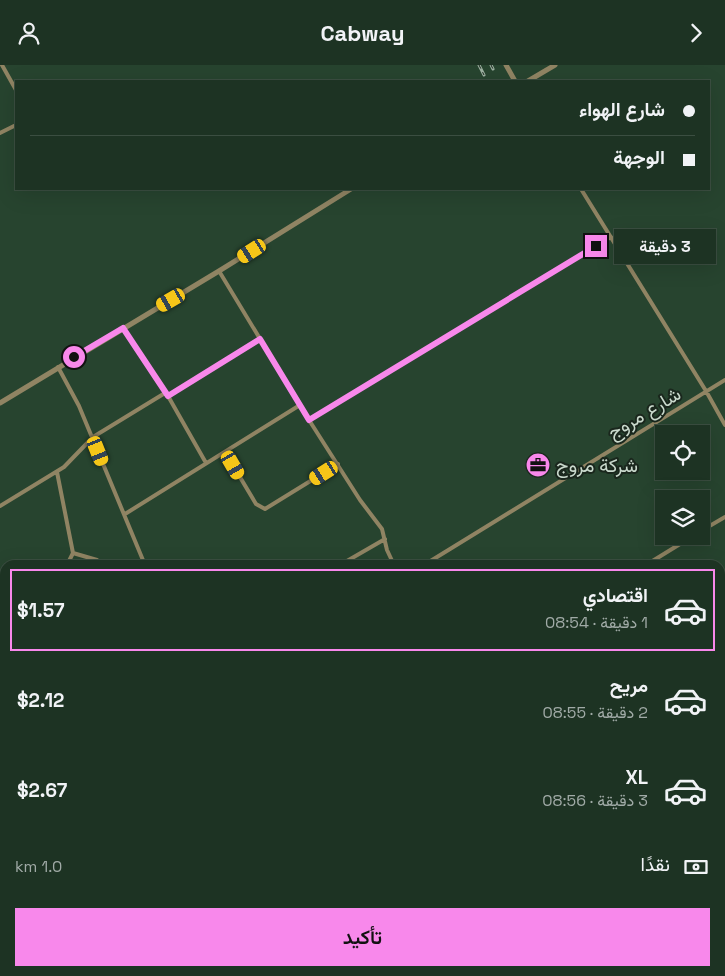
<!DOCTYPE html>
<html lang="ar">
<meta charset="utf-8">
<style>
body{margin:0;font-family:"Space Grotesk",Vazirmatn,sans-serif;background:#253b2b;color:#f1f3f6;direction:rtl;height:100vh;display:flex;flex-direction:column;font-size:19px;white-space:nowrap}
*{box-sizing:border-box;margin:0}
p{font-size:16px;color:#a0aaa6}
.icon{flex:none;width:28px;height:28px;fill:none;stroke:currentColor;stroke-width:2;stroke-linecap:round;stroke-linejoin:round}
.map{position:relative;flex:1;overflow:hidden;direction:ltr}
.details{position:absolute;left:0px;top:495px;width:725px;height:416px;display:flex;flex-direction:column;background:#1d3323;border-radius:15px 15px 0 0;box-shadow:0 5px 20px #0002,0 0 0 1px #3b4e41;direction:rtl}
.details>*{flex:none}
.guide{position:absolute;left:15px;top:15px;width:695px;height:110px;border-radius:0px;box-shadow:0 5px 20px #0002,0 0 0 1px #3b4e41;direction:rtl;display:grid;align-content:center;height:110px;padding:0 15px;background:#1d3323}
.buttons{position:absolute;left:655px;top:360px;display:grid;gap:10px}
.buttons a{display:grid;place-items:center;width:55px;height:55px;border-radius:0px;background:#1d3323;box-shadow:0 5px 20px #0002,0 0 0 1px #3b4e41;font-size:25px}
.end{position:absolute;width:22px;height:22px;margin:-11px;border:6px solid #f888eb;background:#111;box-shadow:0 0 0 2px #111}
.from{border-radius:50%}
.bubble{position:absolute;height:35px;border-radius:0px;background:#1d3323;box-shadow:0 5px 20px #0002,0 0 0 1px #3b4e41;font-size:16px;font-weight:600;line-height:35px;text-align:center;direction:rtl}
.car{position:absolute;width:15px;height:30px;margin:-15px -8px;border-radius:6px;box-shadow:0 0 4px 1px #0007;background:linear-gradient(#f5c518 24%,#345 0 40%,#f5c518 0 76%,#345 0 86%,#f5c518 0)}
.guide b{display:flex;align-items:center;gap:18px;height:48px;font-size:19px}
.guide b+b{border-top:1px solid #3b4e41}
.guide i{width:12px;height:12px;background:#f1f3f6}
ul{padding:9px 0 0;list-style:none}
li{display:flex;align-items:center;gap:15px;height:82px;margin:0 10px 8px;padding:0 5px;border:2px solid transparent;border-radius:0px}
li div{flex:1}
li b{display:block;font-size:19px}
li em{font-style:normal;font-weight:600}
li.selected{border-color:#f888eb}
li>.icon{width:45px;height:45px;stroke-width:1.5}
.pay{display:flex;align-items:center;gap:12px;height:55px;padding:0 15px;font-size:19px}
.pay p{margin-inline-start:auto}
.action{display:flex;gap:10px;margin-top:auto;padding:10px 15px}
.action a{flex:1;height:58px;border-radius:0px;background:#f888eb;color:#111;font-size:20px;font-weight:600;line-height:58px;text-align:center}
header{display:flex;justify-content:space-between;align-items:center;height:65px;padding:0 15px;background:#1d3323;font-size:22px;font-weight:600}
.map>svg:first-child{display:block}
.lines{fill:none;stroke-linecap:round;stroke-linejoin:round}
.minor{stroke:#908463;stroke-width:4}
.tertiary{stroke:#908463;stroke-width:5}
.rail-casing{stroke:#9cb0a0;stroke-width:3}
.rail{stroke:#1a271d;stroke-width:1;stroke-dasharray:4;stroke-linecap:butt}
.route{stroke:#f888eb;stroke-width:6}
.labels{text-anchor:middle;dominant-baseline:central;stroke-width:4;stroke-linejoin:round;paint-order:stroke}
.street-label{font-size:19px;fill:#c9d9cc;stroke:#1a271d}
.poi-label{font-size:19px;fill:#c9d9cc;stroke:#1a271d;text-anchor:start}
</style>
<header><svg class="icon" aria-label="forward" viewBox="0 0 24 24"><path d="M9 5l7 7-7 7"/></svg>Cabway<svg class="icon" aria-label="person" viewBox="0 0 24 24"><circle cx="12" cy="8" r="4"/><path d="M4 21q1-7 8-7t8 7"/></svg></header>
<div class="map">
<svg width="725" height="911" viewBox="0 0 725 911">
<rect width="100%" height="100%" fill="#27442f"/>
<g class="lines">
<path class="minor" d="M2,0L16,25
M0,68L16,60
M581,124L706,326L725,360
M219,206L309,355L360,435L382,464L387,485L394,500
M123,263L168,331L206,398
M58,302L79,341L145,500
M168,331L260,274
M309,355L611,172
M225,387L256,439L265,444L338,399
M57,407L73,488L67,500
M0,441L64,402L93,372L165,328
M125,449L300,340
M701,466L725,452
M73,488L97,495L101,500
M340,500L385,474
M424,500L725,315
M646,500L693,471
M0,533L5,532
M0,629L5,628
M0,671L5,682
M0,691L5,689
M0,737L5,735
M720,738L725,735
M0,780L5,778
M0,823L5,821
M720,825L725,822
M0,877L5,875
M725,882L722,889L725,898
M27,906L29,911
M67,906L69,911
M159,906L161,911
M271,906L274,911
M314,906L316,911
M444,906L446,911
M545,906L547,911
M637,906L640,911
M32,911L44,906
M120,911L130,906
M204,911L216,906
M290,911L302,906
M431,911L439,906"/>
<path class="tertiary" d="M506,0L515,16
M528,16L555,0
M0,338L219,206L351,124"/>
<defs>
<path id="rail" d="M479,0L484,10
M491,0L493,4"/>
</defs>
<use href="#rail" class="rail-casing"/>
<use href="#rail" class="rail"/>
</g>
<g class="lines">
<path class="route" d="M74,292L123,263L168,331L260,274L309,355L596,181"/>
</g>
<defs>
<symbol id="office-disc" viewBox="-11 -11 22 22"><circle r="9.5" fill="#f888eb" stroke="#1a271d"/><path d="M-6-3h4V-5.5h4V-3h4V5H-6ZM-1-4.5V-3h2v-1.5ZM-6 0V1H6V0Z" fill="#111"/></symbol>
</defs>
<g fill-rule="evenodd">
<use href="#office-disc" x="524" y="386" width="28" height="28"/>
</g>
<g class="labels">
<g class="street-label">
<text transform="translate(644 348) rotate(-31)">شارع مروج</text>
</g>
<g class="poi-label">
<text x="556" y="400">شركة مروج</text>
</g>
</g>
</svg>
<div class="buttons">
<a><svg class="icon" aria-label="locate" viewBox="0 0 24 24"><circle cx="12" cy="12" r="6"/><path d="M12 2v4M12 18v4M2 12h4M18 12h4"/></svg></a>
<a><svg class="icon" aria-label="layers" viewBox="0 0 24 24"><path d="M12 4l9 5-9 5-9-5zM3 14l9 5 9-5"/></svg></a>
</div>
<i class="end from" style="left:74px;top:292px"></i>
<i class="end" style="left:596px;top:181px"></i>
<div class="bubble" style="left:614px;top:164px;width:102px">3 دقيقة</div>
<i class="car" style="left:252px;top:186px;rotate:238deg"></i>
<i class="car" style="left:171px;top:235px;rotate:240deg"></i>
<i class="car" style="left:98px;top:386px;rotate:158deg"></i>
<i class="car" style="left:233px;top:400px;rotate:150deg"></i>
<i class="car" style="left:324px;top:408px;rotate:238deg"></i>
<div class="guide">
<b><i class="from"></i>شارع الهواء</b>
<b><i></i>الوجهة</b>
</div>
<section class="details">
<ul>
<li class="selected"><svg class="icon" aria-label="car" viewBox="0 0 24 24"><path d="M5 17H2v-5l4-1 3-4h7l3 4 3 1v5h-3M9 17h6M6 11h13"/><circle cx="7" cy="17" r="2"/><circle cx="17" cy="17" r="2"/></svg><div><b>اقتصادي</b><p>1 دقيقة · 08:54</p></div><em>$1.57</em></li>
<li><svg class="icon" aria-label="car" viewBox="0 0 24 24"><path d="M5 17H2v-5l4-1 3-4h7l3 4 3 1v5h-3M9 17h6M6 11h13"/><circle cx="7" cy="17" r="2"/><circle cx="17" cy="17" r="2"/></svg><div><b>مريح</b><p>2 دقيقة · 08:55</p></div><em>$2.12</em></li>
<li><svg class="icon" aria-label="car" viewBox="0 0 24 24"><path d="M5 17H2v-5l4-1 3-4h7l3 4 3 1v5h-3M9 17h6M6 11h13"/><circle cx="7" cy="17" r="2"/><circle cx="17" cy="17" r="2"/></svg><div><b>XL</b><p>3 دقيقة · 08:56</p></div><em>$2.67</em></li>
</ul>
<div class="pay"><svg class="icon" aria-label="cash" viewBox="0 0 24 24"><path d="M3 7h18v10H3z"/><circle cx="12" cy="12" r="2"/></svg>نقدًا<p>1.0 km</p></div>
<div class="action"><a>تأكيد</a></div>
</section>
</div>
